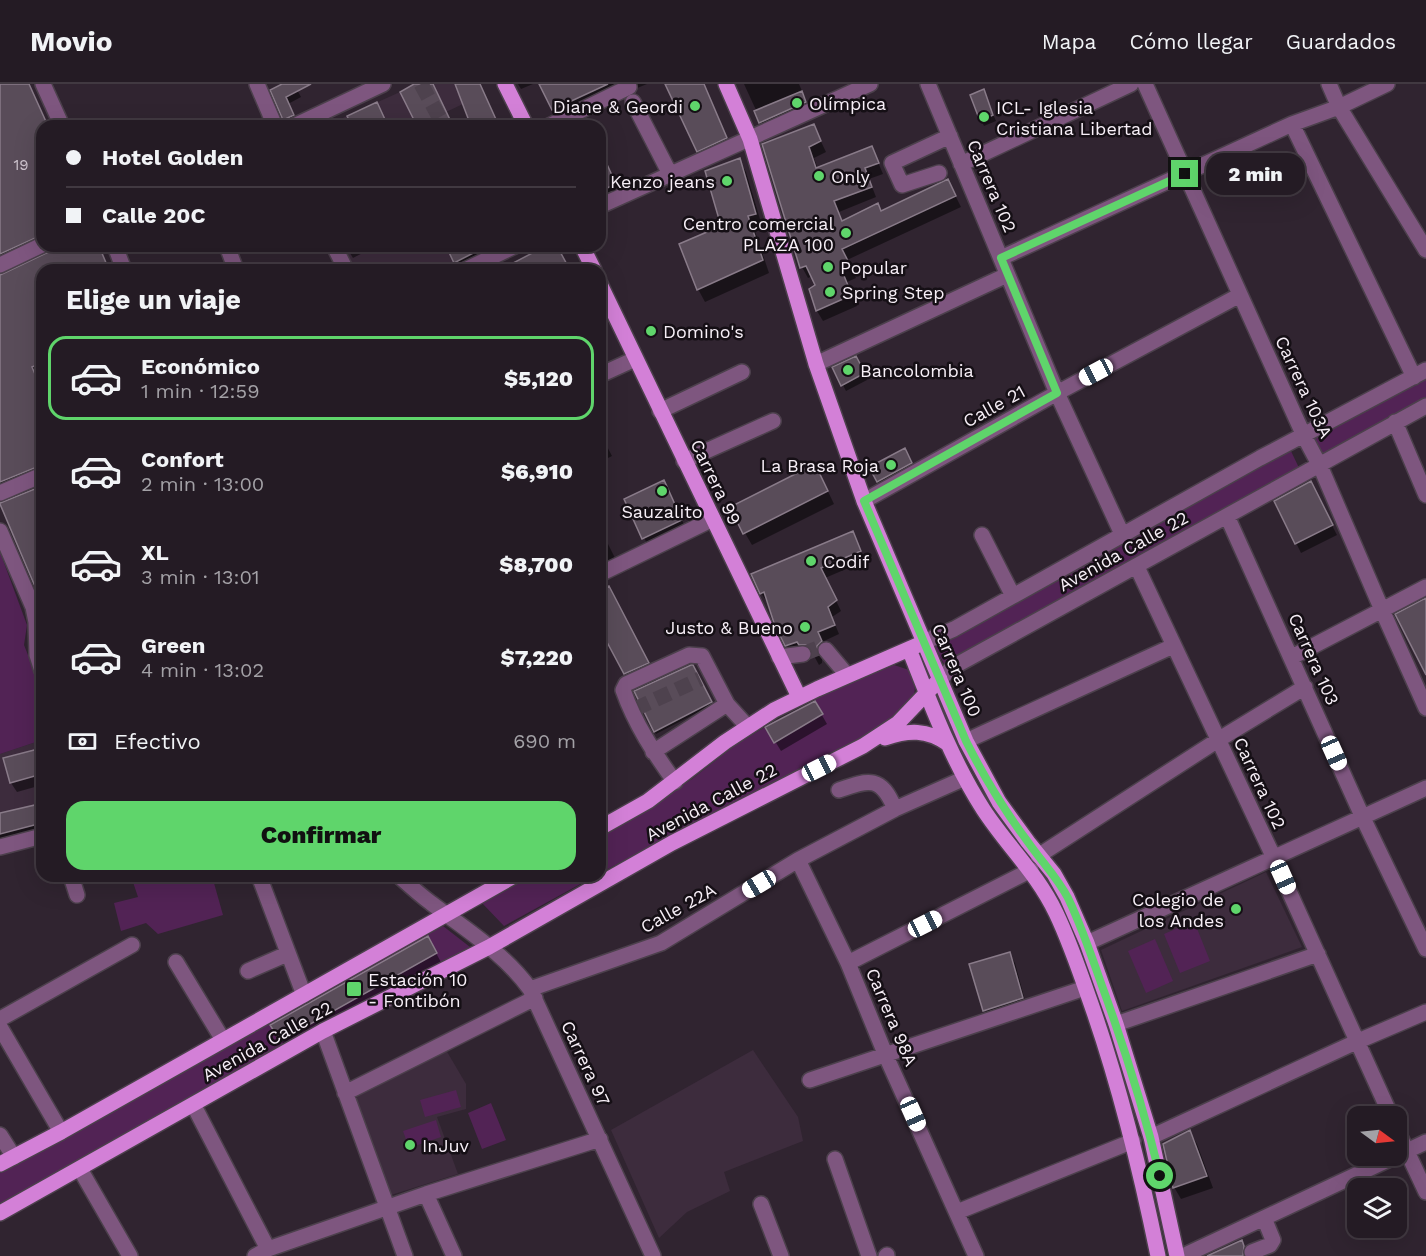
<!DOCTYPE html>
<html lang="es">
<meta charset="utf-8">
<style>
body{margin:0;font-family:"Work Sans",sans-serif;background:#302831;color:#f1f3f6;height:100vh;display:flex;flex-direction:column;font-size:22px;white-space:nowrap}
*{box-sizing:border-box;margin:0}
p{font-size:20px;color:#a3a1a6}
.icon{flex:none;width:33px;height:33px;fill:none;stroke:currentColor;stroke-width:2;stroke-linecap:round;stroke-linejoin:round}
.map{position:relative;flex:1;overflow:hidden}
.panel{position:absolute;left:36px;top:180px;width:570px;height:618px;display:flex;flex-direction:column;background:#241b24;border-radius:18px;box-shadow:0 6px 24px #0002,0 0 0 2px #413941}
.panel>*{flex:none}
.banner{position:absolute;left:36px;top:36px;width:570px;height:132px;border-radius:18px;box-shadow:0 6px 24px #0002,0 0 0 2px #413941;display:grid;align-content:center;height:132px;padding:0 30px;background:#241b24}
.needle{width:39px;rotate:105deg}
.fabs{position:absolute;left:1347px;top:1022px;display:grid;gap:12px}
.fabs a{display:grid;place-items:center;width:60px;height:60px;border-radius:12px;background:#241b24;box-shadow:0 6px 24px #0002,0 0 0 2px #413941;font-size:30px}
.end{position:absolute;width:27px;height:27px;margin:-14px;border:8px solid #5fd56b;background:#111;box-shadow:0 0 0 3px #111}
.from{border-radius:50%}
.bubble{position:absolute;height:42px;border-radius:18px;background:#241b24;box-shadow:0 6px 24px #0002,0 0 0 2px #413941;font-size:20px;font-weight:800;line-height:42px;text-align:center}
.car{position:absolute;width:18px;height:36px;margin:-18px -9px;border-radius:8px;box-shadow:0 0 4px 2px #0007;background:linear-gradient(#fff 24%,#345 0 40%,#fff 0 76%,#345 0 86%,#fff 0)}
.banner b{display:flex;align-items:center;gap:21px;height:57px;font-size:22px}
.banner b+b{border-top:2px solid #413941}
.banner i{width:15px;height:15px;background:#f1f3f6}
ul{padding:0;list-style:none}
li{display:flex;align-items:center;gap:18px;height:84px;margin:0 12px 9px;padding:0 18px;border:3px solid transparent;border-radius:18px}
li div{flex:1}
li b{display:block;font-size:22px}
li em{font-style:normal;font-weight:800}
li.selected{border-color:#5fd56b}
li>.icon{width:54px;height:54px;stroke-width:1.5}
h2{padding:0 30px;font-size:27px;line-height:72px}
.pay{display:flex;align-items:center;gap:15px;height:66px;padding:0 30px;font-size:22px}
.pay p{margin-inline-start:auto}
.action{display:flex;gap:12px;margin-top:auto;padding:12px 30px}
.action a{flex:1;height:69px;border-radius:18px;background:#5fd56b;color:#111;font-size:24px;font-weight:800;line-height:69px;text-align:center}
header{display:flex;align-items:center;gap:36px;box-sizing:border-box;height:84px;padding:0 30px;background:#241b24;border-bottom:2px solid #413941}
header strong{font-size:28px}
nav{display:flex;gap:33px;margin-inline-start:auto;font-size:21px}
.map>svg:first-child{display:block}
.built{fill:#3d2c3d}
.green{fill:#522355}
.shadow{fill:#0007}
.building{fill:#594c59;stroke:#897b89;stroke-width:1.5}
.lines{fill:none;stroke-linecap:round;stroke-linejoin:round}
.minor-tunnel{stroke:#4e424e;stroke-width:15;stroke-dasharray:15 8;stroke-linecap:butt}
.minor-casing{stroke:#4c404c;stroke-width:18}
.major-casing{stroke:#4c404c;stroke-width:18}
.minor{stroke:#7e567f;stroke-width:15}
.major{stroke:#d380d7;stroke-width:15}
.route{stroke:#5fd56b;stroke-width:8}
.poi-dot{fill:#5fd56b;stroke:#150f15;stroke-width:2}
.labels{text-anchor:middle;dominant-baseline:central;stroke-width:5;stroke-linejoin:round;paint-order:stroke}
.number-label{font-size:15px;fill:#d0c6d0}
.poi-label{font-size:18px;fill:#f7eff7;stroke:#150f15;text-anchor:start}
.street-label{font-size:18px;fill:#f7eff7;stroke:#150f15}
</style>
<header>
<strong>Movio</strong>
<nav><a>Mapa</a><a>Cómo llegar</a><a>Guardados</a></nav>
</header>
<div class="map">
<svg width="1426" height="1172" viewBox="0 0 1426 1172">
<rect width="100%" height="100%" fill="#302430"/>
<path class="built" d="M433,0H454L463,20L446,28Z
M400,8L417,42H326L347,32Z
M341,162H487L439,186H353Z
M42,656V739L0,750V670Z
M1266,788L1302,863L1122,927L1101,866Z
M446,966L466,1000V1025L437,1033L458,1090L391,1111L355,1012Z
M753,966L798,1033L803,1057L724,1088L730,1107L687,1128L659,1154L611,1046Z"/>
<path class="green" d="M1426,293V315L1321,374L1311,354Z
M1290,365L1300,386L945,582L935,563Z
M0,468L27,541L24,561L42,606V656L0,670Z
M894,581L909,586C926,615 902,627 882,643L600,789V753L642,729L692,695L734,662L765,643L775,659L823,630L814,614Z
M131,792H212L223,831L158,850L146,839L121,847L114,819L138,813Z
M531,792H595L504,842L482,819Z
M1194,837L1210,877L1180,889L1164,850Z
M443,842L470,863L296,957L0,1121V1089Z
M1155,855L1173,897L1146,909L1128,867Z
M456,1006L461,1023L425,1033L420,1016Z
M491,1019L506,1056L482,1065L468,1029Z
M436,1036L441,1053L409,1064L403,1047Z"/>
<path class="shadow" d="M0,0H29L48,42H42V160L0,181Z
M286,0H294L301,13L288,20L296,37L288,41L272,7Z
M518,0H533L521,5Z
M541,0H647L559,36Z
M666,0H704L732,65L704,77Z
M744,0H799L812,30L767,50Z
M983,7L996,37L984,42L981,36Z
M813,41L826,68L814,74L818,85L872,64L883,90L869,95L876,113L839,128L843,138L953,107L961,123L847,176L856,194L847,198L857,222L823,237L817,227L811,205L817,201L813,192L808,194L802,183L764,61Z
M600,66L620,109L600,119Z
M739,75L746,88L762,142L754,144L769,189L705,218L698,205L723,143Z
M64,162H99L109,186H42V289L36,292L42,307V390L0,409V191Z
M343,162H376L353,174L348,166Z
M447,162H509L460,186Z
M856,274L867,296L846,307L834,284Z
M600,349L612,372L600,378Z
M911,379L918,392L886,410L871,383Z
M822,395L834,420L752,461L745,449Z
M1315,408L1337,451L1301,469L1276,418Z
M670,410L688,449L651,466L644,454Z
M600,444L620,484L600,490Z
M855,457L865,477L825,494L841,527L832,533L839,550L822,558L827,567L822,572V579L819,581L813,570L792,571L776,539L768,517L767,518L761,509Z
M600,508L619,523L658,598L693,583L712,621L656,650L600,542Z
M815,619L827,640L781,667L767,644Z
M42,665V701L17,708L11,699Z
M35,722L42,735V753L0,764V731Z
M428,854L443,882L288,969L273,941Z
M1010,870L1015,879L1027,924L990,935L985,926Z
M1190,1048L1197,1060L1213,1104L1181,1115L1174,1103Z"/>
<path class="building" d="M0,0H29L48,42H42V151L0,170Z
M282,0H311L286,13L294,31L283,36L270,6Z
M414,0H433L453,42H417L400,8Z
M455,0H480L499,42H471Z
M539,0H608L552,26Z
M665,0H704L727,54L697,68Z
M984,5L993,31L980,37L970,11Z
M802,7L806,18L759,39L754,27Z
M377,18L388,42H352L347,32Z
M814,40L821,57L809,63L816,84L872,62L879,79L865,84L872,103L834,117L842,137L878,119L881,127L948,95L956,112L842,165L851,183L842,187L852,211L816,227L809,205L815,201L806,182L800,184L762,60Z
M600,65L616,100L600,107Z
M740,74L756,130L748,132L763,176L697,206L679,160L721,142L705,87Z
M61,162H99L109,186H42V279L32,283L42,307V381L0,398V191Z
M446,162H487L454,179Z
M546,162H557L570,186H517L513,179Z
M856,272L865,289L841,302L832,283Z
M905,364L912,379L877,398L869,383Z
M815,380L828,407L743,450L730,423Z
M664,396L682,436L642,455L624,415Z
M1311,397L1333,441L1295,460L1274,417Z
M42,402V519L0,420V419Z
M853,447L861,467L821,484L837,516L828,523L835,541L818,548L822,557L817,562V570L812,572L811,565L806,561H799L797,558L785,562L774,539L764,508L760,510L751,490Z
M609,502L649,579L624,590L600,545V506Z
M1426,514V591L1395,530Z
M691,581H693L712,618L654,648L634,607Z
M815,617L823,630L774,659L765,643Z
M42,664V690L10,699L3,674Z
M35,721L42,739L0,750V729Z
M428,852L437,869L280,957L270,941Z
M1010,868L1023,914L983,927L969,880Z
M1190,1046L1207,1092L1173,1104L1163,1060Z
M1242,1156L1244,1162L1243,1172H1207Z"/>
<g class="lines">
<path class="minor-tunnel" d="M421,0L444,42
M803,570L823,562L826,566
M635,625L700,595"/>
<defs>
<path id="minor" d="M43,0L62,42
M257,0L275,42
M928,0L1057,309L1122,450
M1145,0L1304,352L1321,384L1382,526L1426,624
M1329,0L1339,23L1426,166
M633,18L670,90
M1292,40L1414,293
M294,42L383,0
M549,42L629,3
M961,80L1131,0
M939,89L902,101L892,79L950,52
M600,122L870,0
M115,162L124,186
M227,162L236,186
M334,162L346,186
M1001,174L1292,40L1339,23L1387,0
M0,181L42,161
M465,186L515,162
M816,280L1007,191
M600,291L635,275
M660,327L742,288
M1395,338L1426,411
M684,377L773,337
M0,409L42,391
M864,417L1057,309L1240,211
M1227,432L1363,734L1426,865
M0,447L33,523L36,538L37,571L42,587
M982,451L1013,512
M1137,483L1274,774L1391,1032
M600,490L713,435
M924,558L954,545L1260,374L1426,286
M826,566L847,591
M779,573L803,570
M1292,573L1426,503
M940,595L953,583L1426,322
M966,657L1173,562
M653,668L727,620
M675,698C654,669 635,640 623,606L626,600L689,571L702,572L727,620L747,642
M839,706C870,695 881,692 895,725
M0,763L42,752
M1038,772L1218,656L1305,603
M798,776L848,879L886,972L976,1172
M71,792L77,811
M259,792L304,911
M399,792C409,801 420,811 431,819C465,845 504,869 530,905L653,1172
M1087,859L1426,704
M176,878L223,956
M848,879L1031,786
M248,887L287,870
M530,905L661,859L798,776L895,725L965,694
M0,935L132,861
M1116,940L1318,870
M0,943L61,1048
M323,947L405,1172
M810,996L1085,904
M345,1009L535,914
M194,1022L268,1165
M1396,1044L1426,1108
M0,1051L14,1073
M1151,1053L1356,958L1426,928
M835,1075L869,1172
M80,1085L130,1172
M426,1110L454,1172
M761,1120L781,1172
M957,1128L1133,1057
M1252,1168L1270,1161L1273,1156L1264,1134
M255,1172L268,1165L426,1110L600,1055
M886,1172L887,1171
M1183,1172L1426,1058"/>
<path id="major" d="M505,0L526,42
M726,0L750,55L816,280L864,417L966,657L999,718L1028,758L1054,790L1067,813L1087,859L1116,940L1151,1053L1177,1172
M582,162L594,186
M600,200L799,613
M909,565C931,620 951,675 983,725C1007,762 1037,789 1056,829C1069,856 1079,885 1089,914C1119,998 1140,1084 1158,1172
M885,654C908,646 927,645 948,660
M600,744L648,717L725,658L774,626L817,605L918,561
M0,1080L61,1048L514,792
M0,1129L323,947L489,863L672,759L863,662L898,639L940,595"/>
</defs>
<use href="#minor" class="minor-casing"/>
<use href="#major" class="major-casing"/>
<use href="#minor" class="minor"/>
<use href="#major" class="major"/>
</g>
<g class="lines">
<path class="route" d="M1160,1092C1144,1026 1124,962 1101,899C1091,870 1081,841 1068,814C1057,793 1041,777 1028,758C1004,726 984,693 966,657L864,417L1057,309L1001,174L1185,90"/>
</g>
<g class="poi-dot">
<circle cx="797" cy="19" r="6"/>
<circle cx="695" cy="22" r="6"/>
<circle cx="984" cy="33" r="6"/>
<circle cx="819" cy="92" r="6"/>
<circle cx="727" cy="97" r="6"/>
<circle cx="846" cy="149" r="6"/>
<circle cx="828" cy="183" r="6"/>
<circle cx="830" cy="208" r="6"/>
<circle cx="651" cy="247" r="6"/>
<circle cx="848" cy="286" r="6"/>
<circle cx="891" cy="381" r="6"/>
<circle cx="662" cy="407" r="6"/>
<circle cx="811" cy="477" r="6"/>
<circle cx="805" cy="543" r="6"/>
<circle cx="1236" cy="825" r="6"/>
<rect x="346" y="897" width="16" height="16" rx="3"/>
<circle cx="410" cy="1061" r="6"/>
</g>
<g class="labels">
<g class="number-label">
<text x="21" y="81">19</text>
</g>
<g class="poi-label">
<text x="809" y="19">Olímpica</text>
<text x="683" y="22" text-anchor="end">Diane &amp; Geordi</text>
<text x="996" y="23">ICL- Iglesia<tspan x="996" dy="21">Cristiana Libertad</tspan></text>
<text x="831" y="92">Only</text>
<text x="715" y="97" text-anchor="end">Kenzo jeans</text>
<text x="834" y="139" text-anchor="end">Centro comercial<tspan x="834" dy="21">PLAZA 100</tspan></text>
<text x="840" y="183">Popular</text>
<text x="842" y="208">Spring Step</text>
<text x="663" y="247">Domino's</text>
<text x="860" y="286">Bancolombia</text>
<text x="879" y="381" text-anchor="end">La Brasa Roja</text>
<text x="662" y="427" text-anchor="middle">Sauzalito</text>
<text x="823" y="477">Codif</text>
<text x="793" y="543" text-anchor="end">Justo &amp; Bueno</text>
<text x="1224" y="815" text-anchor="end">Colegio de<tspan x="1224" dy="21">los Andes</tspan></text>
<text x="368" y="895">Estación 10<tspan x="368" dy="21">- Fontibón</tspan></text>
<text x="422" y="1061">InJuv</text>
</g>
<g class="street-label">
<text transform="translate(992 102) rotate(67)">Carrera 102</text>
<text transform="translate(1304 303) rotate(65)">Carrera 103A</text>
<text transform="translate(994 322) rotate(-29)">Calle 21</text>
<text transform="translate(716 398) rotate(64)">Carrera 99</text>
<text transform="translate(1123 467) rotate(-29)">Avenida Calle 22</text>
<text transform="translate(1314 575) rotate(66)">Carrera 103</text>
<text transform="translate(957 586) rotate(67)">Carrera 100</text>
<text transform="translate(1260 699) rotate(65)">Carrera 102</text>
<text transform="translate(711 718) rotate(-28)">Avenida Calle 22</text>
<text transform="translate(678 824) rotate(-29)">Calle 22A</text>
<text transform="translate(892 933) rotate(67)">Carrera 98A</text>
<text transform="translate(267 957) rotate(-29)">Avenida Calle 22</text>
<text transform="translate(586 979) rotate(65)">Carrera 97</text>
</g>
</g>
</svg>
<div class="fabs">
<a><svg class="needle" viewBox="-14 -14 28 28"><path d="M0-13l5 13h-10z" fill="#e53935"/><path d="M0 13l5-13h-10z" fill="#a3a1a6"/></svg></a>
<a><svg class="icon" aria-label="layers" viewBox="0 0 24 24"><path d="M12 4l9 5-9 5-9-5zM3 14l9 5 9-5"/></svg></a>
</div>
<i class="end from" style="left:1160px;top:1092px"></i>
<i class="end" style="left:1185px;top:90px"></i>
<div class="bubble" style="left:1206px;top:69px;width:99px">2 min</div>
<i class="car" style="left:1096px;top:288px;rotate:242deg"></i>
<i class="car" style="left:1334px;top:669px;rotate:156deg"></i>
<i class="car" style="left:819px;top:684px;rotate:63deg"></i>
<i class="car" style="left:1283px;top:793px;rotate:156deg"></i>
<i class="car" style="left:759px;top:800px;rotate:239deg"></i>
<i class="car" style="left:925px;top:840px;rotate:63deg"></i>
<i class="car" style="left:913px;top:1030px;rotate:156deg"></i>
<div class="banner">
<b><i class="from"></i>Hotel Golden</b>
<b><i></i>Calle 20C</b>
</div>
<section class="panel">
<h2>Elige un viaje</h2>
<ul>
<li class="selected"><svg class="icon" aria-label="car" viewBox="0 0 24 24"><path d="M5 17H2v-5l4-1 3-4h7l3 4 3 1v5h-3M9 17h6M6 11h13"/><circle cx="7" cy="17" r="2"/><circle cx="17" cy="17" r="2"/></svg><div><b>Económico</b><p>1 min · 12:59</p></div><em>$5,120</em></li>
<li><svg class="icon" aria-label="car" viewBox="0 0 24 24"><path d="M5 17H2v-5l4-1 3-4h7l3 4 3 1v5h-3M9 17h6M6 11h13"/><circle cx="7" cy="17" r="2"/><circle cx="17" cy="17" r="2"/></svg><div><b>Confort</b><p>2 min · 13:00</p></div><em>$6,910</em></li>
<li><svg class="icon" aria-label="car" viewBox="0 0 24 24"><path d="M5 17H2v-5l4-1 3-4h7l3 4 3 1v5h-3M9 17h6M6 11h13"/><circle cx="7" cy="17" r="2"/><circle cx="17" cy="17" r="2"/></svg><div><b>XL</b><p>3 min · 13:01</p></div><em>$8,700</em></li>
<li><svg class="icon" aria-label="car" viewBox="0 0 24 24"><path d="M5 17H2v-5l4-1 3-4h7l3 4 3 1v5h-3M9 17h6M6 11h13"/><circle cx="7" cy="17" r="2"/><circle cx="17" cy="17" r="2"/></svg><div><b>Green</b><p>4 min · 13:02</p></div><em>$7,220</em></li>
</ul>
<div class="pay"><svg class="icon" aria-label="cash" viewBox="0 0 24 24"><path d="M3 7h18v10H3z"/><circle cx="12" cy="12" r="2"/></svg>Efectivo<p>690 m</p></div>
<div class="action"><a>Confirmar</a></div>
</section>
</div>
